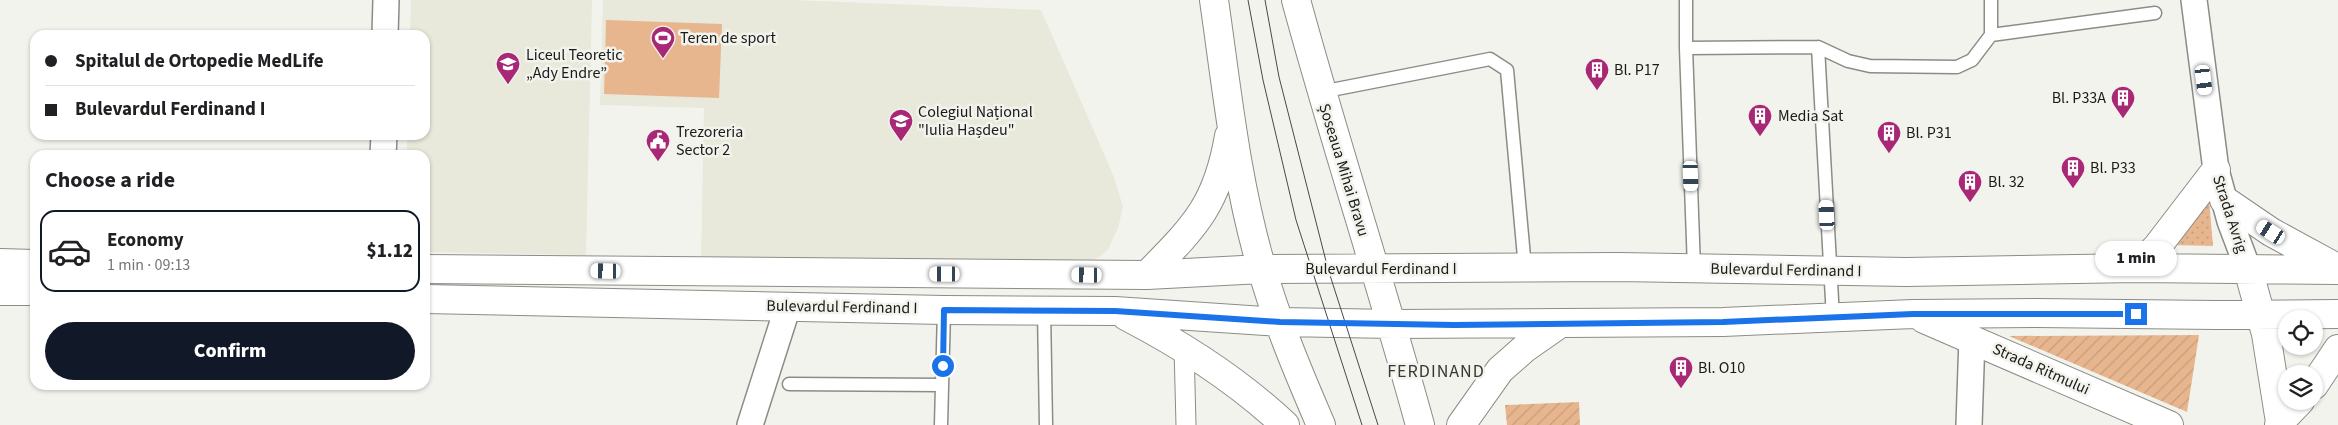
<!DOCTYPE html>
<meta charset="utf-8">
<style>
body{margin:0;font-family:"Source Sans 3",sans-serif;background:#f2f2f2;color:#202124;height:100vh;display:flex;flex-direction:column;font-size:19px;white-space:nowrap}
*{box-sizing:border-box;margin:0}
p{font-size:16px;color:#757577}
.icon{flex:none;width:28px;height:28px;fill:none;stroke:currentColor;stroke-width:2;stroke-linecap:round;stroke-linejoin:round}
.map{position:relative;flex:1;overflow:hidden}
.side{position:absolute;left:30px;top:150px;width:400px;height:240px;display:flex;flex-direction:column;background:#fff;border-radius:15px;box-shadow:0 1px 4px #0004}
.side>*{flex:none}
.top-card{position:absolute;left:30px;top:30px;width:400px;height:110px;border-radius:15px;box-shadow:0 1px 4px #0004;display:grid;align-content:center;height:110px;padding:0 15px;background:#fff}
.fabs{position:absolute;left:2278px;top:310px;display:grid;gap:10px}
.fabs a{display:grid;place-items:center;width:45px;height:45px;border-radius:50%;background:#fff;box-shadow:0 1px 4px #0004;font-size:25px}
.end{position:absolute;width:22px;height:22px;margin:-11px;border:6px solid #1a73e8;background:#fff;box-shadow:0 0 0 2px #fff}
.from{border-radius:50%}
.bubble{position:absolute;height:35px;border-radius:18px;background:#fff;box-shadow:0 1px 4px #0004;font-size:16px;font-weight:800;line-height:35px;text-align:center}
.car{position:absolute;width:15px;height:30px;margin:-15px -8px;border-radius:6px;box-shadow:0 0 4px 1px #0007;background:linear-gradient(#fff 24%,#345 0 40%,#fff 0 76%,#345 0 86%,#fff 0)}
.top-card b{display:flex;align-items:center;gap:18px;height:48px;font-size:19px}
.top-card b+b{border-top:1px solid #e0e0e0}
.top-card i{width:12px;height:12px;background:#202124}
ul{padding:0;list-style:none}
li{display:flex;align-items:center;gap:15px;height:82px;margin:0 10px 8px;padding:0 5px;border:2px solid transparent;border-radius:15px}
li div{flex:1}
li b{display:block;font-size:19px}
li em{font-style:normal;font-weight:800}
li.on{border-color:#111827}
li>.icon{width:45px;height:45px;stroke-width:1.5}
h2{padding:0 15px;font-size:22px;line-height:60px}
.action{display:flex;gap:10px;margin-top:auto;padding:10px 15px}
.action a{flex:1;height:58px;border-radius:30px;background:#111827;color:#fff;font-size:20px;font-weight:800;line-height:58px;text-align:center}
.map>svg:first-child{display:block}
.built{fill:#e8e8db}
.grass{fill:url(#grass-dots)}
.garden{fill:url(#garden-furrows)}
.pitch{fill:#e7b68e}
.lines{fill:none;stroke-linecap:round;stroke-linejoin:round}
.service-casing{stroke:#8c8c87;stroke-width:15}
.pedestrian-casing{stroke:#8c8c87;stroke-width:21}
.minor-casing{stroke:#8c8c87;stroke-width:28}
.primary-casing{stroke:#8c8c87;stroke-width:30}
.service{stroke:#fff;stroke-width:12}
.pedestrian{stroke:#fff;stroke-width:19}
.minor{stroke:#fff;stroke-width:25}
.primary{stroke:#fff;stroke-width:28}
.tram{stroke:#484846;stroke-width:1}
.route{stroke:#1a73e8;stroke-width:6}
.labels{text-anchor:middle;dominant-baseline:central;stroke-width:5;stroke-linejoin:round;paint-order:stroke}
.poi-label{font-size:16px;fill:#1a1a18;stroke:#f3f3ee;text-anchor:start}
.street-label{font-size:16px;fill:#1a1a18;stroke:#f3f3ee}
.neighbourhood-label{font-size:18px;letter-spacing:1px;fill:#383834;stroke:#f3f3ee}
</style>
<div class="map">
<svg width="2338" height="425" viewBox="0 0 2338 425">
<defs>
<pattern id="grass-dots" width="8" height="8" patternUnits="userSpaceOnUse" patternTransform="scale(1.25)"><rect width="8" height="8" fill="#e7b68e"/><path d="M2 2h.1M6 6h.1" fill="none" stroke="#c69c7a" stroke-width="1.8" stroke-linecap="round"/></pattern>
<pattern id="garden-furrows" width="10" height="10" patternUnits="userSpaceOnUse" patternTransform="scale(1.25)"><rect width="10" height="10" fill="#e7b68e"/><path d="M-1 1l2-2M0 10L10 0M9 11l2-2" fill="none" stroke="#c69c7a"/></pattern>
</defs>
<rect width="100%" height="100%" fill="#f3f3ee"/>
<path class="built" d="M411,0H592L586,255L425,252V155H407V135H425V35H410Z
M603,0H792L1041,10L1114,177L1123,207L1118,228L1108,249L1101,256L1091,261L1072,262L701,263L704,108L600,105Z"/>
<path class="grass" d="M2209,199L2213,246L2171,245Z"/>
<path class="garden" d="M2199,335L2187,412L2009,336Z
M1579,402L1580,425H1507L1505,405Z"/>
<path class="pitch" d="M606,20L722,24L719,98L604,94Z"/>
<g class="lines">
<defs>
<path id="service" d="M1686,0V48L1818,47L1848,61L1870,66L1957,67L1972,60L1991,35L2155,13
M1991,0V35
M1818,47L1833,318
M1686,48L1694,268
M1321,92L1490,59L1507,70L1525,268
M1044,310L1046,425
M789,384L942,385
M941,425L944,310"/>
<path id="pedestrian" d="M1184,347L1186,425"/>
<path id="minor" d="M2194,0L2216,170L2230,221L2248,269
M385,35L386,0
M383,155L384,135
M750,425L788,306
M1969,425L1972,338"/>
<path id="primary" d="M1214,0C1227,90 1236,182 1262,269C1277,322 1299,374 1321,425
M1296,0C1335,143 1381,283 1420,425
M2224,200L2271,232L2337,268
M0,263L35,264
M2136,268L2157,247L2216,170
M425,269L1147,275L1262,269L1619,267L1906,272L2136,268L2338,270
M2248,269L2266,334L2280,422L2279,425
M1147,275C1194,227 1217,206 1229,136
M0,291H35
M425,299L944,310L1115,311L1280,322L1393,324L1723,322L1913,314L2037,313L2216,315L2338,314
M1126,316C1184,346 1237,380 1285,425
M1924,319L2169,425
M2314,385L2338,349
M2280,422L2300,401
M1461,425L1500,370L1525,348L1558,325"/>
</defs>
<use href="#service" class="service-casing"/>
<use href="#pedestrian" class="pedestrian-casing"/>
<use href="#minor" class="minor-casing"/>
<use href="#primary" class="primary-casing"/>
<use href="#service" class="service"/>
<use href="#pedestrian" class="pedestrian"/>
<use href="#minor" class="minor"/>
<use href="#primary" class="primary"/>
<path class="tram" d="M1248,0L1263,80L1296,220L1362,425
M1265,0L1279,77L1328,269L1378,425"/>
</g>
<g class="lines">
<path class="route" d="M943,366L944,310L1115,311L1280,322L1454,325L1723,322L1913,314H2136"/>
</g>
<defs>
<symbol id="stadium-pin" viewBox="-11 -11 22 30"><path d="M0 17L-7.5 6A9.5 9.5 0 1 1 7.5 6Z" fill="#a92876" stroke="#f3f3ee"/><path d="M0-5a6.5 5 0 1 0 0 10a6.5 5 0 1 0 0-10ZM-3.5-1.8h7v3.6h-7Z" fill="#fff"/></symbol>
<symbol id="school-pin" viewBox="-11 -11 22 30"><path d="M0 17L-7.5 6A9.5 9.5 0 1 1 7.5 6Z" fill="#a92876" stroke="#f3f3ee"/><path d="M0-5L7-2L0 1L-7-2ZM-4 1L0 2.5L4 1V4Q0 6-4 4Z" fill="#fff"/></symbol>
<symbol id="building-pin" viewBox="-11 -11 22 30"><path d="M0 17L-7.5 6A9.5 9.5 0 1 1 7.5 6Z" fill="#a92876" stroke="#f3f3ee"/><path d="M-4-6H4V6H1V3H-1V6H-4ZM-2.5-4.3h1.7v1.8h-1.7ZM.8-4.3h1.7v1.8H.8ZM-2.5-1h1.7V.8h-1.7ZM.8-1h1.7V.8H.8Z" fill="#fff"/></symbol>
<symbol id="civic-pin" viewBox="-11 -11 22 30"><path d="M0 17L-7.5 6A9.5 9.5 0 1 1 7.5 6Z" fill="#a92876" stroke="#f3f3ee"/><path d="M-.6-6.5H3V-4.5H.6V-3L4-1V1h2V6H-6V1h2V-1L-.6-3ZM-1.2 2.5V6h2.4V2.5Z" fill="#fff"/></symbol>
</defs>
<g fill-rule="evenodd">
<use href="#stadium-pin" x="649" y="24" width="28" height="38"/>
<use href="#school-pin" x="494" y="50" width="28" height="38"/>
<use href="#building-pin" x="1583" y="56" width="28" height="38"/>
<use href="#building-pin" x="2109" y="84" width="28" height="38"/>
<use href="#building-pin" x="1746" y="102" width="28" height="38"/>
<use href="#school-pin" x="887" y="107" width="28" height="38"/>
<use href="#building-pin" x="1875" y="119" width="28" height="38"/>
<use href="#civic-pin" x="644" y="127" width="28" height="38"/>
<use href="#building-pin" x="2059" y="154" width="28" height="38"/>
<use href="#building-pin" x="1956" y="168" width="28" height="38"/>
<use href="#building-pin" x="1667" y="354" width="28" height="38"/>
</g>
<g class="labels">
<g class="poi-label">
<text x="680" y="38">Teren de sport</text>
<text x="526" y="55">Liceul Teoretic<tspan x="526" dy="18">„Ady Endre”</tspan></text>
<text x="1614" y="70">Bl. P17</text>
<text x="2106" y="98" text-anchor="end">Bl. P33A</text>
<text x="918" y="112">Colegiul Național<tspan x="918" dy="18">"Iulia Hașdeu"</tspan></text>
<text x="1778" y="116">Media Sat</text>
<text x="676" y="132">Trezoreria<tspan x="676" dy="18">Sector 2</tspan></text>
<text x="1906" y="133">Bl. P31</text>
<text x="2090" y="168">Bl. P33</text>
<text x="1988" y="182">Bl. 32</text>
<text x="1698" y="368">Bl. O10</text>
</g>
<g class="street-label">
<text transform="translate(1344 170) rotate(73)">Șoseaua Mihai Bravu</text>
<text transform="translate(2230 214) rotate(72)">Strada Avrig</text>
<text x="1381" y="269">Bulevardul Ferdinand I</text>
<text transform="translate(1786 270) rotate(1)">Bulevardul Ferdinand I</text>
<text transform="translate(842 307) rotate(1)">Bulevardul Ferdinand I</text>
<text transform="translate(2041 369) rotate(24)">Strada Ritmului</text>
</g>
<g class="neighbourhood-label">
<text x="1436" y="371">FERDINAND</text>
</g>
</g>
</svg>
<div class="fabs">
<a><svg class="icon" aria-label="locate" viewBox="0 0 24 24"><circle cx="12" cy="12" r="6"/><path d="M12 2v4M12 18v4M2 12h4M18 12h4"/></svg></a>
<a><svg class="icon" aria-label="layers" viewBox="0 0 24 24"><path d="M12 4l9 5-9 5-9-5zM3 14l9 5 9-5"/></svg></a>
</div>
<i class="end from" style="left:943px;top:366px"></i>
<i class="end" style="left:2136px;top:314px"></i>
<div class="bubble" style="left:2095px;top:241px;width:82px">1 min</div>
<i class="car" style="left:2204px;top:80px;rotate:173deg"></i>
<i class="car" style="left:1691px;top:176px;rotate:178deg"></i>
<i class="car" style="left:1827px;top:215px;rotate:357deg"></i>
<i class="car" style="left:2271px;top:232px;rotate:303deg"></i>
<i class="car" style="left:606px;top:271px;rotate:271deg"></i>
<i class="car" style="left:945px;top:274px;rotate:270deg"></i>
<i class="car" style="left:1087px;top:275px;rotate:271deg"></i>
<div class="top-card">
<b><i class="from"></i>Spitalul de Ortopedie MedLife</b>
<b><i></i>Bulevardul Ferdinand I</b>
</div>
<section class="side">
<h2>Choose a ride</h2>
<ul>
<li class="on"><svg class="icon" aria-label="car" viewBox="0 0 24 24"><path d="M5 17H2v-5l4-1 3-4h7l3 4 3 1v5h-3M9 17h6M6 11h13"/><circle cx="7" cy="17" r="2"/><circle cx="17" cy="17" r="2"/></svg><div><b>Economy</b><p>1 min · 09:13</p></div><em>$1.12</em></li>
</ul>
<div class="action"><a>Confirm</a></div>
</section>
</div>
